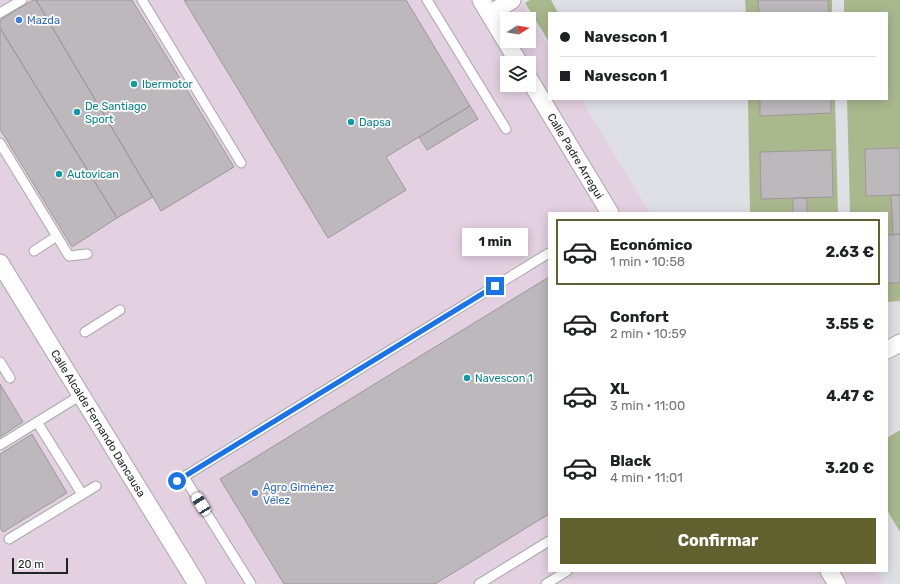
<!DOCTYPE html>
<html lang="es">
<meta charset="utf-8">
<style>
body{margin:0;font-family:Rubik,sans-serif;background:#f6f6f6;color:#202124;height:100vh;display:flex;flex-direction:column;font-size:15px;white-space:nowrap}
*{box-sizing:border-box;margin:0}
p{font-size:13px;color:#757577}
.icon{flex:none;width:22px;height:22px;fill:none;stroke:currentColor;stroke-width:2;stroke-linecap:round;stroke-linejoin:round}
.map{position:relative;flex:1;overflow:hidden}
.sheet{position:absolute;left:548px;top:212px;width:340px;height:360px;display:flex;flex-direction:column;background:#fff;border-radius:0px;box-shadow:0 2px 10px #0003}
.sheet>*{flex:none}
.guide{position:absolute;left:548px;top:12px;width:340px;height:88px;border-radius:0px;box-shadow:0 2px 10px #0003;display:grid;align-content:center;height:88px;padding:0 12px;background:#fff}
.needle{width:26px;rotate:79deg}
.controls{position:absolute;left:500px;top:12px;display:grid;gap:8px}
.controls a{display:grid;place-items:center;width:36px;height:36px;border-radius:0px;background:#fff;box-shadow:0 2px 10px #0003;font-size:20px}
.scale{position:absolute;left:12px;bottom:10px;width:56px;box-sizing:border-box;padding-left:4px;border:2px solid #232425;border-top:0;font-size:11px;line-height:14px;white-space:nowrap;color:#232425;-webkit-text-stroke:3px #fff;paint-order:stroke}
.end{position:absolute;width:18px;height:18px;margin:-9px;border:5px solid #1a73e8;background:#fff;box-shadow:0 0 0 2px #fff}
.from{border-radius:50%}
.bubble{position:absolute;height:28px;border-radius:0px;background:#fff;box-shadow:0 2px 10px #0003;font-size:13px;font-weight:700;line-height:28px;text-align:center}
.car{position:absolute;width:12px;height:24px;margin:-12px -6px;border-radius:5px;box-shadow:0 0 3px 1px #0007;background:linear-gradient(#fff 24%,#345 0 40%,#fff 0 76%,#345 0 86%,#fff 0)}
.guide b{display:flex;align-items:center;gap:14px;height:38px;font-size:15px}
.guide b+b{border-top:1px solid #e0e0e0}
.guide i{width:10px;height:10px;background:#202124}
ul{padding:7px 0 0;list-style:none}
li{display:flex;align-items:center;gap:12px;height:66px;margin:0 8px 6px;padding:0 4px;border:2px solid transparent;border-radius:0px}
li div{flex:1}
li b{display:block;font-size:15px}
li em{font-style:normal;font-weight:700}
li.current{border-color:#60612e}
li>.icon{width:36px;height:36px;stroke-width:1.5}
.cta{display:flex;gap:8px;margin-top:auto;padding:8px 12px}
.cta a{flex:1;height:46px;border-radius:0px;background:#60612e;color:#fff;font-size:16px;font-weight:700;line-height:46px;text-align:center}
.map>svg:first-child{display:block}
.industrial{fill:#e3d0e0;fill-rule:evenodd}
.green{fill:#aab88e}
.building{fill:#bdb8bb;stroke:#9d989b}
.lines{fill:none;stroke-linecap:round;stroke-linejoin:round}
.service-casing{stroke:#a7a8ad;stroke-width:11}
.minor-casing{stroke:#a7a8ad;stroke-width:19}
.service{stroke:#fff;stroke-width:9}
.minor{stroke:#fff;stroke-width:17}
.route{stroke:#1a73e8;stroke-width:5}
.shop-dot{fill:#3f7fe0;stroke:#fff;stroke-width:1.5}
.culture-dot{fill:#0f9aa8;stroke:#fff;stroke-width:1.5}
.labels{text-anchor:middle;dominant-baseline:central;stroke-width:3.5;stroke-linejoin:round;paint-order:stroke}
.shop-label{font-size:11px;fill:#366cbe;stroke:#fff;text-anchor:start}
.culture-label{font-size:11px;fill:#0d838f;stroke:#fff;text-anchor:start}
.street-label{font-size:11px;fill:#232425;stroke:#fff}
</style>
<div class="map">
<svg width="900" height="584" viewBox="0 0 900 584">
<rect width="100%" height="100%" fill="#dee0e5"/>
<path class="industrial" d="M0,0H521L549,46V99H581L650,213H549V571H875L883,584H0ZM507,19H529V41H507ZM507,63H529V85H507Z"/>
<path class="green" d="M530,0H551L558,13H549V42L525,3Z
M745,0H832V13H746Z
M844,0H900V301L887,302V213H850L847,99H887V13H844Z
M748,99H835L838,213H750Z
M900,430V532L887,510V438Z"/>
<path class="building" d="M33,0H36L153,197L117,218L0,28V20Z
M36,0H132L234,167L161,211Z
M184,0H406L470,106L386,157L406,190L328,238Z
M758,0H828L829,13H759Z
M0,28L117,218L72,247L0,129Z
M760,99H831V113L760,116Z
M470,106L478,119L427,150L419,137Z
M900,148V195L866,196L865,149Z
M832,150L833,197L761,199L760,152Z
M891,195H900V234L893,235Z
M793,198H807V213H793Z
M900,234V283H887V235Z
M549,277V514L435,584H284L220,479Z
M0,384L23,422L0,437Z
M32,434L67,493L3,532L0,528V454Z"/>
<g class="lines">
<defs>
<path id="service" d="M142,0L241,163
M427,0L506,129
M0,13L22,0
M0,143L69,256L87,254
M34,251L57,236
M85,332L120,310
M0,362L10,378
M37,422L82,494
M0,445L81,395
M184,477L251,584
M177,481L549,253
M9,539L96,486
M479,584L549,541
M546,584L567,571"/>
<g id="minor">
<path d="M481,0L519,63"/>
<path d="M490,14L512,0"/>
<path id="s1" d="M529,79L610,213"/>
<path id="s2" d="M0,263L197,584"/>
<path d="M887,350L900,343"/>
<path d="M829,571L837,584"/>
</g>
</defs>
<use href="#service" class="service-casing"/>
<use href="#minor" class="minor-casing"/>
<use href="#service" class="service"/>
<use href="#minor" class="minor"/>
</g>
<g class="lines">
<path class="route" d="M177,481L495,286"/>
</g>
<g class="shop-dot">
<circle cx="19" cy="20" r="4"/>
<circle cx="255" cy="493" r="4"/>
</g>
<g class="culture-dot">
<circle cx="134" cy="84" r="4"/>
<circle cx="77" cy="112" r="4"/>
<circle cx="351" cy="122" r="4"/>
<circle cx="59" cy="174" r="4"/>
<circle cx="467" cy="378" r="4"/>
</g>
<g class="labels">
<g class="shop-label">
<text x="27" y="20">Mazda</text>
<text x="263" y="487">Agro Giménez<tspan x="263" dy="13">Vélez</tspan></text>
</g>
<g class="culture-label">
<text x="142" y="84">Ibermotor</text>
<text x="85" y="106">De Santiago<tspan x="85" dy="13">Sport</tspan></text>
<text x="359" y="122">Dapsa</text>
<text x="67" y="174">Autovican</text>
<text x="475" y="378">Navescon 1</text>
</g>
<g class="street-label">
<text stroke="none"><textPath href="#s1" startOffset="90">Calle Padre Arregui</textPath></text>
<text stroke="none"><textPath href="#s2" startOffset="188">Calle Alcalde Fernando Dancausa</textPath></text>
</g>
</g>
</svg>
<div class="controls">
<a><svg class="needle" viewBox="-14 -14 28 28"><path d="M0-13l5 13h-10z" fill="#e53935"/><path d="M0 13l5-13h-10z" fill="#757577"/></svg></a>
<a><svg class="icon" aria-label="layers" viewBox="0 0 24 24"><path d="M12 4l9 5-9 5-9-5zM3 14l9 5 9-5"/></svg></a>
</div>
<div class="scale">20 m</div>
<i class="end from" style="left:177px;top:481px"></i>
<i class="end" style="left:495px;top:286px"></i>
<div class="bubble" style="left:462px;top:228px;width:66px">1 min</div>
<i class="car" style="left:201px;top:504px;rotate:328deg"></i>
<div class="guide">
<b><i class="from"></i>Navescon 1</b>
<b><i></i>Navescon 1</b>
</div>
<section class="sheet">
<ul>
<li class="current"><svg class="icon" aria-label="car" viewBox="0 0 24 24"><path d="M5 17H2v-5l4-1 3-4h7l3 4 3 1v5h-3M9 17h6M6 11h13"/><circle cx="7" cy="17" r="2"/><circle cx="17" cy="17" r="2"/></svg><div><b>Económico</b><p>1 min · 10:58</p></div><em>2.63 €</em></li>
<li><svg class="icon" aria-label="car" viewBox="0 0 24 24"><path d="M5 17H2v-5l4-1 3-4h7l3 4 3 1v5h-3M9 17h6M6 11h13"/><circle cx="7" cy="17" r="2"/><circle cx="17" cy="17" r="2"/></svg><div><b>Confort</b><p>2 min · 10:59</p></div><em>3.55 €</em></li>
<li><svg class="icon" aria-label="car" viewBox="0 0 24 24"><path d="M5 17H2v-5l4-1 3-4h7l3 4 3 1v5h-3M9 17h6M6 11h13"/><circle cx="7" cy="17" r="2"/><circle cx="17" cy="17" r="2"/></svg><div><b>XL</b><p>3 min · 11:00</p></div><em>4.47 €</em></li>
<li><svg class="icon" aria-label="car" viewBox="0 0 24 24"><path d="M5 17H2v-5l4-1 3-4h7l3 4 3 1v5h-3M9 17h6M6 11h13"/><circle cx="7" cy="17" r="2"/><circle cx="17" cy="17" r="2"/></svg><div><b>Black</b><p>4 min · 11:01</p></div><em>3.20 €</em></li>
</ul>
<div class="cta"><a>Confirmar</a></div>
</section>
</div>
